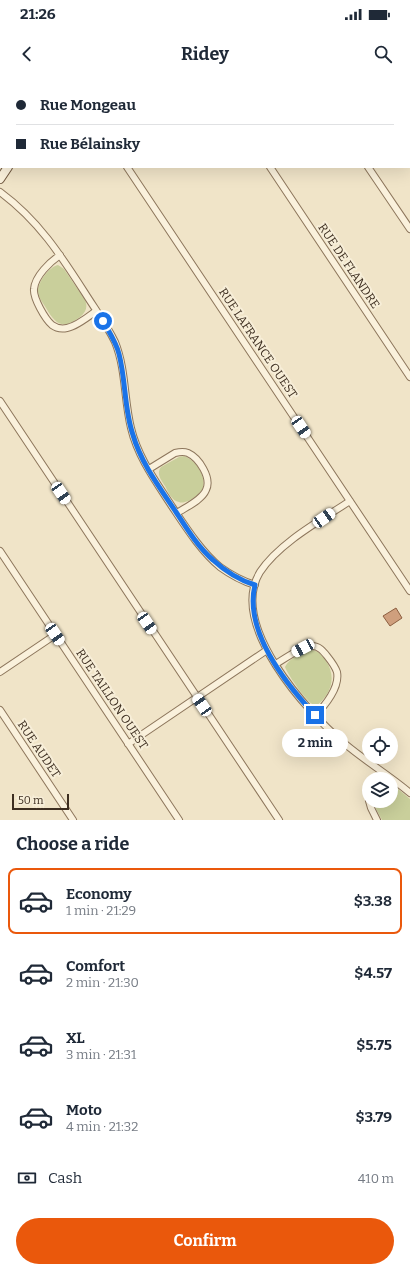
<!DOCTYPE html>
<meta charset="utf-8">
<style>
body{margin:0;font-family:Bitter,serif;background:#f6f6f7;color:#1f2937;height:100vh;display:flex;flex-direction:column;font-size:15px;white-space:nowrap}
*{box-sizing:border-box;margin:0}
p{font-size:13px;color:#747a83}
.icon{flex:none;width:22px;height:22px;fill:none;stroke:currentColor;stroke-width:2;stroke-linecap:round;stroke-linejoin:round}
.map{position:relative;height:740px;overflow:hidden}
.drawer{display:flex;flex-direction:column;background:#fff;flex:1}
.drawer>*{flex:none}
.hud{position:absolute;left:0px;top:0px;width:410px;height:88px;box-shadow:0 4px 16px #0002;display:grid;align-content:center;height:88px;padding:0 16px;background:#fff}
.buttons{position:absolute;left:362px;top:648px;display:grid;gap:8px}
.buttons a{display:grid;place-items:center;width:36px;height:36px;border-radius:50%;background:#fff;box-shadow:0 4px 16px #0002;font-size:20px}
.scale{position:absolute;left:12px;bottom:10px;width:57px;box-sizing:border-box;padding-left:4px;border:2px solid #3d2e20;border-top:0;font-size:11px;line-height:14px;white-space:nowrap;color:#3d2e20;-webkit-text-stroke:3px #f7eed8;paint-order:stroke}
.end{position:absolute;width:18px;height:18px;margin:-9px;border:5px solid #1a73e8;background:#fff;box-shadow:0 0 0 2px #fff}
.from{border-radius:50%}
.bubble{position:absolute;height:28px;border-radius:14px;background:#fff;box-shadow:0 4px 16px #0002;font-size:13px;font-weight:700;line-height:28px;text-align:center}
.car{position:absolute;width:12px;height:24px;margin:-12px -6px;border-radius:5px;box-shadow:0 0 3px 1px #0007;background:linear-gradient(#fff 24%,#345 0 40%,#fff 0 76%,#345 0 86%,#fff 0)}
.hud b{display:flex;align-items:center;gap:14px;height:38px;font-size:15px}
.hud b+b{border-top:1px solid #e0e1e3}
.hud i{width:10px;height:10px;background:#1f2937}
ul{padding:0;list-style:none}
li{display:flex;align-items:center;gap:12px;height:66px;margin:0 8px 6px;padding:0 8px;border:2px solid transparent;border-radius:8px}
li div{flex:1}
li b{display:block;font-size:15px}
li em{font-style:normal;font-weight:700}
li.selected{border-color:#ea580c}
li>.icon{width:36px;height:36px;stroke-width:1.5}
h2{padding:0 16px;font-size:18px;line-height:48px}
.pay{display:flex;align-items:center;gap:10px;height:44px;padding:0 16px;font-size:15px}
.pay p{margin-inline-start:auto}
.cta{display:flex;gap:8px;margin-top:auto;padding:8px 16px}
.cta a{flex:1;height:46px;border-radius:24px;background:#ea580c;color:#fff;font-size:16px;font-weight:700;line-height:46px;text-align:center}
.status{display:flex;justify-content:space-between;align-items:center;height:28px;padding:0 20px;background:#fff;direction:ltr}
.status svg{height:11px;fill:currentColor}
header{display:flex;justify-content:space-between;align-items:center;height:52px;padding:0 16px;background:#fff;font-size:18px;font-weight:700}
.map>svg:first-child{display:block}
.green{fill:#c9cf9b}
.building{fill:#cf9f7d;stroke:#8d5f41}
.lines{fill:none;stroke-linecap:round;stroke-linejoin:round}
.street-casing{stroke:#8d765c;stroke-width:8}
.secondary-casing{stroke:#6f573f;stroke-width:10}
.path{stroke:#8d765c;stroke-width:1.5;stroke-dasharray:3 2;stroke-linecap:butt}
.street{stroke:#faf1dc;stroke-width:6}
.secondary{stroke:#faf1dc;stroke-width:8}
.route{stroke:#1a73e8;stroke-width:5}
.labels{text-anchor:middle;dominant-baseline:central;stroke-width:4;stroke-linejoin:round;paint-order:stroke}
.street-label{font-size:12px;fill:#3d2e20;stroke:#f7eed8}
</style>
<div class="status"><b>21:26</b><svg viewBox="0 0 49 12"><path d="M0 12V9h3v3zM5 12V6h3v6zM10 12V3h3v9zM15 12V0h3v12zM26 1h20v11H26zM47 4h2v5h-2z"/></svg></div>
<header><svg class="icon" aria-label="back" viewBox="0 0 24 24"><path d="M15 5l-7 7 7 7"/></svg>Ridey<svg class="icon" aria-label="search" viewBox="0 0 24 24"><circle cx="10" cy="10" r="6"/><path d="M15 15l6 6"/></svg></header>
<div class="map">
<svg width="410" height="740" viewBox="0 0 410 740">
<rect width="100%" height="100%" fill="#f0e4c8"/>
<path class="green" d="M58,185L64,189L85,220C88,227 86,232 80,237C63,250 56,245 46,228C43,223 38,217 38,211C38,202 49,187 58,185Z
M179,377C182,376 186,376 188,378C197,382 206,398 203,407C202,414 186,425 179,422C172,421 168,412 165,406C161,400 156,394 161,387Z
M311,570C319,571 322,575 326,581C337,597 331,615 316,626C308,625 288,595 285,587C289,578 303,572 311,570Z
M391,703L410,719V740H382L375,727L374,721H391Z"/>
<path class="building" d="M396,528L402,538L390,546L383,536Z"/>
<g class="lines">
<defs>
<path id="street" d="M175,1L176,0
M295,1L296,0
M127,87L410,511
M270,87L410,297
M368,87L410,149
M0,112C38,140 60,174 85,213C95,229 107,245 115,262C126,289 124,320 131,348C138,378 157,403 173,428C187,449 201,471 220,487C231,495 242,501 255,505
M60,175C50,182 35,196 34,209C33,218 45,239 52,245C56,248 62,249 67,248C77,246 88,237 96,231
M0,321L279,740
M149,389L175,373C179,372 183,371 188,373C199,378 212,398 206,410C202,420 186,427 177,433
M350,421C321,440 279,463 260,492C228,545 307,632 344,663C365,681 389,695 410,713
M0,471L179,740
M276,584C284,579 302,566 312,566C319,566 323,571 327,576C331,581 335,586 337,592C340,607 325,626 315,635
M0,592L55,555
M0,630L73,740
M128,664L267,570
M378,699L382,692
M369,721L371,728L377,740"/>
<path id="secondary" d="M67,1L68,0
M409,1L410,3
M0,99L8,87"/>
</defs>
<use href="#street" class="street-casing"/>
<use href="#secondary" class="secondary-casing"/>
<path class="path" d="M0,50V72
M0,79L1,80"/>
<use href="#street" class="street"/>
<use href="#secondary" class="secondary"/>
</g>
<g class="lines">
<path class="route" d="M103,241C109,252 116,262 119,274C126,301 124,329 133,355C141,383 160,408 176,432C187,449 198,467 213,480C226,492 239,500 255,505C244,551 285,603 315,635"/>
</g>
<g class="labels">
<g class="street-label">
<text transform="translate(349 186) rotate(56)">RUE DE FLANDRE</text>
<text transform="translate(258 263) rotate(56)">RUE LAFRANCE OUEST</text>
<text transform="translate(112 619) rotate(56)">RUE TAILLON OUEST</text>
<text transform="translate(39 669) rotate(56)">RUE AUDET</text>
</g>
</g>
</svg>
<div class="buttons">
<a><svg class="icon" aria-label="locate" viewBox="0 0 24 24"><circle cx="12" cy="12" r="6"/><path d="M12 2v4M12 18v4M2 12h4M18 12h4"/></svg></a>
<a><svg class="icon" aria-label="layers" viewBox="0 0 24 24"><path d="M12 4l9 5-9 5-9-5zM3 14l9 5 9-5"/></svg></a>
</div>
<div class="scale">50 m</div>
<i class="end from" style="left:103px;top:241px"></i>
<i class="end" style="left:315px;top:635px"></i>
<div class="bubble" style="left:282px;top:649px;width:66px">2 min</div>
<i class="car" style="left:301px;top:347px;rotate:146deg"></i>
<i class="car" style="left:61px;top:413px;rotate:146deg"></i>
<i class="car" style="left:324px;top:438px;rotate:56deg"></i>
<i class="car" style="left:147px;top:543px;rotate:146deg"></i>
<i class="car" style="left:55px;top:554px;rotate:146deg"></i>
<i class="car" style="left:303px;top:568px;rotate:242deg"></i>
<i class="car" style="left:202px;top:625px;rotate:326deg"></i>
<div class="hud">
<b><i class="from"></i>Rue Mongeau</b>
<b><i></i>Rue Bélainsky</b>
</div>
</div>
<section class="drawer">
<h2>Choose a ride</h2>
<ul>
<li class="selected"><svg class="icon" aria-label="car" viewBox="0 0 24 24"><path d="M5 17H2v-5l4-1 3-4h7l3 4 3 1v5h-3M9 17h6M6 11h13"/><circle cx="7" cy="17" r="2"/><circle cx="17" cy="17" r="2"/></svg><div><b>Economy</b><p>1 min · 21:29</p></div><em>$3.38</em></li>
<li><svg class="icon" aria-label="car" viewBox="0 0 24 24"><path d="M5 17H2v-5l4-1 3-4h7l3 4 3 1v5h-3M9 17h6M6 11h13"/><circle cx="7" cy="17" r="2"/><circle cx="17" cy="17" r="2"/></svg><div><b>Comfort</b><p>2 min · 21:30</p></div><em>$4.57</em></li>
<li><svg class="icon" aria-label="car" viewBox="0 0 24 24"><path d="M5 17H2v-5l4-1 3-4h7l3 4 3 1v5h-3M9 17h6M6 11h13"/><circle cx="7" cy="17" r="2"/><circle cx="17" cy="17" r="2"/></svg><div><b>XL</b><p>3 min · 21:31</p></div><em>$5.75</em></li>
<li><svg class="icon" aria-label="car" viewBox="0 0 24 24"><path d="M5 17H2v-5l4-1 3-4h7l3 4 3 1v5h-3M9 17h6M6 11h13"/><circle cx="7" cy="17" r="2"/><circle cx="17" cy="17" r="2"/></svg><div><b>Moto</b><p>4 min · 21:32</p></div><em>$3.79</em></li>
</ul>
<div class="pay"><svg class="icon" aria-label="cash" viewBox="0 0 24 24"><path d="M3 7h18v10H3z"/><circle cx="12" cy="12" r="2"/></svg>Cash<p>410 m</p></div>
<div class="cta"><a>Confirm</a></div>
</section>
